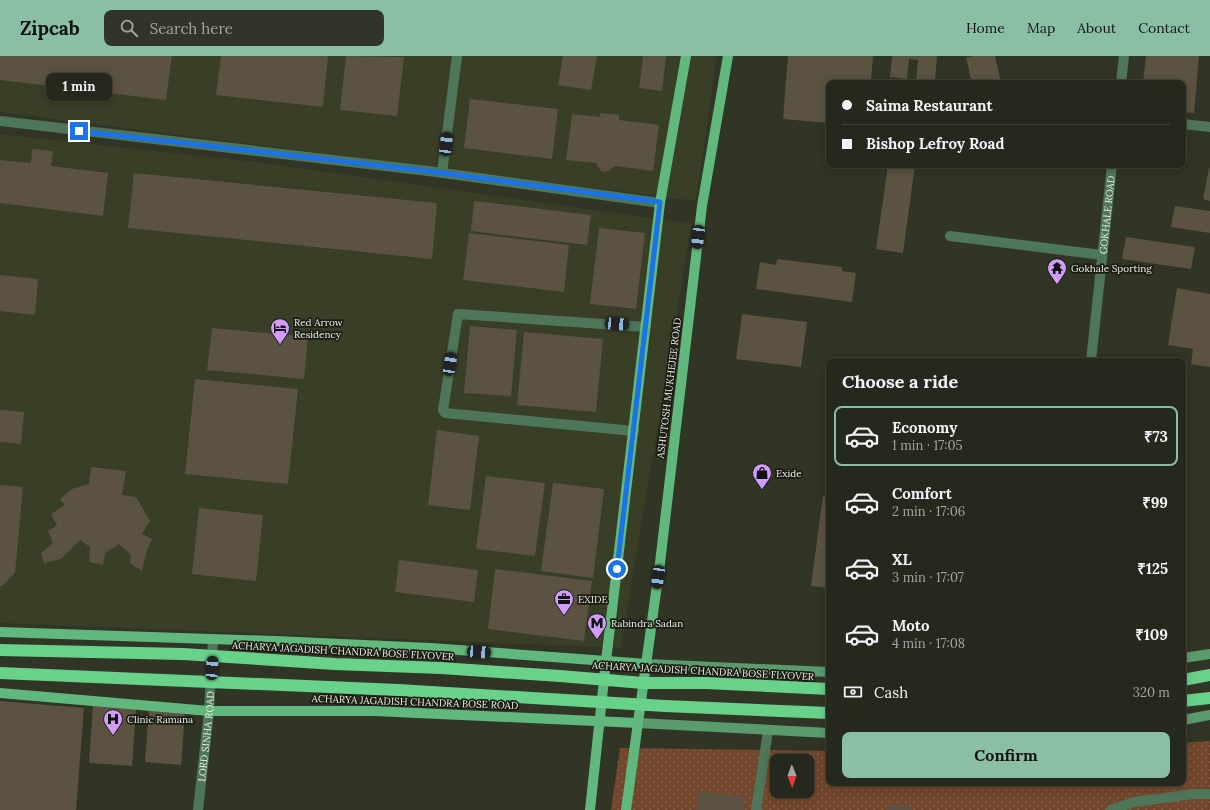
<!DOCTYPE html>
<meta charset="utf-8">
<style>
body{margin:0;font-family:Lora,serif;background:#313429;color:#f1f3f6;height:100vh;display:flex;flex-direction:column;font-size:15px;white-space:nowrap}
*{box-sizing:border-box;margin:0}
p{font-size:13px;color:#a3a6a3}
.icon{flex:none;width:22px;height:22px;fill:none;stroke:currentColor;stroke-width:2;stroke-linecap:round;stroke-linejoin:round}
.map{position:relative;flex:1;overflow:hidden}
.sheet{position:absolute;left:826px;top:302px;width:360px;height:428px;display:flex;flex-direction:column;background:#25281c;border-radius:8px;box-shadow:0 2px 10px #0003,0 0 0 1px #42443b}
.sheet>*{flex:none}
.hud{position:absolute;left:826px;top:24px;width:360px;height:88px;border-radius:8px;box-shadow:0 2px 10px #0003,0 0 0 1px #42443b;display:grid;align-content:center;height:88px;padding:0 16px;background:#25281c}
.needle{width:26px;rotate:179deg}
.controls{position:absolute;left:770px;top:698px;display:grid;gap:8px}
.controls a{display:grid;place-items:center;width:44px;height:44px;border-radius:8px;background:#25281c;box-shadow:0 2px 10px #0003,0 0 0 1px #42443b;font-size:20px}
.end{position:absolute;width:18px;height:18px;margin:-9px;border:5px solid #1a73e8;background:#fff;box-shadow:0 0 0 2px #fff}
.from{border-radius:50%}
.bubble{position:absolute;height:28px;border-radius:8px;background:#25281c;box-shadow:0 2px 10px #0003,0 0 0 1px #42443b;font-size:13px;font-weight:800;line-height:28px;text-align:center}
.car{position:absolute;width:12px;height:24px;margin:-12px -6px;border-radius:5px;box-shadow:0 0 3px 1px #0007;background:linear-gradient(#222 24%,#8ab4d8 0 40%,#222 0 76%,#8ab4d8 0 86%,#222 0)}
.hud b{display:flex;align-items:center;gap:14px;height:38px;font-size:15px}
.hud b+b{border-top:1px solid #42443b}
.hud i{width:10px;height:10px;background:#f1f3f6}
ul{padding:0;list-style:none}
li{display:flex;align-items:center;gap:12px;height:60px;margin:0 8px 6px;padding:0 8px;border:2px solid transparent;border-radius:8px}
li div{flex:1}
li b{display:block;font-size:15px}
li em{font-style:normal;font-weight:800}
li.on{border-color:#8abfa5}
li>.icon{width:36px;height:36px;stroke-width:1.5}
h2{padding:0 16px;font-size:18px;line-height:48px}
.pay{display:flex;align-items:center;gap:10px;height:44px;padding:0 16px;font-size:15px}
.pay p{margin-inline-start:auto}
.primary-button{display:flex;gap:8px;margin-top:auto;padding:8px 16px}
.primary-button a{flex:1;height:46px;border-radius:8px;background:#8abfa5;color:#111;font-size:16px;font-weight:800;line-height:46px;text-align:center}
header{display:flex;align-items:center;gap:24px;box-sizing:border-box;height:56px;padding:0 20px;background:#8abfa5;color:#111}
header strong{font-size:19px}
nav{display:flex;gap:22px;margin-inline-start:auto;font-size:14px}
.search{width:280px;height:36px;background:#313429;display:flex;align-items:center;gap:10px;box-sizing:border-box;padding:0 14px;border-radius:8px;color:#a3a6a3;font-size:15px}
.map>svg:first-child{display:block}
.built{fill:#393e27}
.grass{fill:url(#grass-dots);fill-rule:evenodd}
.building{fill:#5b5241}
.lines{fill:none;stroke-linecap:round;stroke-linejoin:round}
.lane{stroke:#4e7659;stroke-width:10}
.street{stroke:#4e7659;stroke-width:10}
.secondary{stroke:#5a9b6e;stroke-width:10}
.primary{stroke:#61b87d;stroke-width:10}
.highway{stroke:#68d28b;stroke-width:12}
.highway-bridge{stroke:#68d28b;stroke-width:12}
.route{stroke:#1a73e8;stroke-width:5}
.labels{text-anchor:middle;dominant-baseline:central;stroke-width:3.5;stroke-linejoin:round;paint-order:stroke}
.street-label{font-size:10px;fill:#ecefe4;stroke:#1a1c14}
.poi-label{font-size:10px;fill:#ecefe4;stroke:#1a1c14;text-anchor:start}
</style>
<header>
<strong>Zipcab</strong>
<div class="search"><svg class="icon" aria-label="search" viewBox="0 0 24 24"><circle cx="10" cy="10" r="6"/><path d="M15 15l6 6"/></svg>Search here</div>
<nav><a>Home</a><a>Map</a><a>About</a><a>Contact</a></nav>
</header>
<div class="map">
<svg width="1210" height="754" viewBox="0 0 1210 754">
<defs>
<pattern id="grass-dots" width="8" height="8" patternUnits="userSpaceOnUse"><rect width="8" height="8" fill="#71462c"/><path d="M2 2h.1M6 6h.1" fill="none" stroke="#85614a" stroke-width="1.8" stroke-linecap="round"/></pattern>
</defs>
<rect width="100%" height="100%" fill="#313525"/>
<path class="built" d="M0,0H717L696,145L0,56Z
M0,78L256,106L692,168L621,592L0,567Z"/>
<path class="grass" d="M1210,685V754H611L620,692L829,695V727H1183V687ZM777,705H807V735H777Z"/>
<path class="building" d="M0,0H172L166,44L0,24Z
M221,0H328L323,51L216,39Z
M346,0L404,1L397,60L340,54Z
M563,0H597L591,34L558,29Z
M643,0H666L662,35L639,32Z
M788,0H873L871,27H829V67L783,63Z
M892,0H937L935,26L916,24L918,4L909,3L907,23L890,21Z
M973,0H995L1001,27H972L966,2Z
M1146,0H1199L1194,57L1183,56V27H1143Z
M470,43L558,53L552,103L464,92Z
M600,57L619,59V64L659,69L653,115L615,110L608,115L604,116L600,114L596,107L566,104L572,58L600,61Z
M32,93L53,95L51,110L108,117L103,160L0,147V104L31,107Z
M888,109H915L903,197L876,193Z
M1071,109H1094V113Z
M1209,112H1210V145L1203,143Z
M134,117L437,147L432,203L128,172Z
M474,145L591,159L587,189L471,175Z
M1175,150L1210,155V177L1171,171Z
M599,172L645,177L636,253L590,248Z
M469,177L569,189L564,236L463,224Z
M1126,181L1195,191L1191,213L1122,203Z
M777,203L842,211V215L856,217L852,246L756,233L760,206L776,209Z
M0,219L38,223L35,259L0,255Z
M1177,232L1210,238V311L1191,308L1193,293L1168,289Z
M742,258L807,266L801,311L736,303Z
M470,270L517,274L511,340L464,337Z
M212,272L308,281L304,323L207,314Z
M524,276L603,283L596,356L517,349Z
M195,323L298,333L288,428L185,418Z
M0,354L24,356L21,388L0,386Z
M437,374L479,380L470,454L428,449Z
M91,411L126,415L122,439L136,441L150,465L142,478L152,483L146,497L142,515L130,507L131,499L119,488L105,497L103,509L89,506L90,491L80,484L61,503L44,507L41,497L53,487L48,475L57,469L51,458L65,449L60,443L72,433L89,428Z
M486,420L545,427L535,500L476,493Z
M553,427L604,433L593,522L541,515Z
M0,429L23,431L15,517L2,530H0Z
M823,440L829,441V532L811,530Z
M199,452L263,459L256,525L192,518Z
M399,504L478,514L474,546L395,536Z
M495,513L592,525L584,585L488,573Z
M0,645L84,652L76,754H0Z
M93,649L136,653L132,710L89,707Z
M149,654L185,656L181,709L145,706Z
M698,735L744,741L743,754H696Z
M887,749L912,750V754H887Z"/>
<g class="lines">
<path class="lane" d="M1183,68L1210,71
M442,117L457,0
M950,180L1102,199
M634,375L445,357L443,354L458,258L646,271
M756,754L768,675
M1111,754L1134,746L1193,738H1210"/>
<g class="street">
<path d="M1121,27L1124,0"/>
<path d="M0,65L428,115L660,147"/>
<path id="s1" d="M1091,305L1112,109"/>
<path id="s2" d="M198,754L209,655L213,583"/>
</g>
<path class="secondary" d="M1183,602L1210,598
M647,608L829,616
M1183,664L1210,659
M638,667L829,677"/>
<path class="primary" d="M0,576L275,585L431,592L647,608
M0,637L209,655H374L638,667
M590,754L606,605L660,147L686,0
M626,754L660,507L702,150L728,0"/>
<path class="highway" d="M1183,624L1210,619
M1183,645L1210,642"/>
<path class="highway-bridge" d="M0,594L183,598L335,608L441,612L560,620L643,627H705L829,633
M0,617L398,634L665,650L829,657"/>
</g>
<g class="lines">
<path class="route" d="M79,75L428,115L660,146L617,513"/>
</g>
<defs>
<symbol id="temple-pin" viewBox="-11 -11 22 30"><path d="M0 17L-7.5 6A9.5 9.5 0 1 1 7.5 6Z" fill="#d29cfd" stroke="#1a1c14"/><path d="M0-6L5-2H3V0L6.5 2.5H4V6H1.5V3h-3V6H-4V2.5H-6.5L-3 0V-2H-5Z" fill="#111"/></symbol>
<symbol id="hotel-pin" viewBox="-11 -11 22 30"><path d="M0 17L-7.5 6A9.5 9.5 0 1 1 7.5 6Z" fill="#d29cfd" stroke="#1a1c14"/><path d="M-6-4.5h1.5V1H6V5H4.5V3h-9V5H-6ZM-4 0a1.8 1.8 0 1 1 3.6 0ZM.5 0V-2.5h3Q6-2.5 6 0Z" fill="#111"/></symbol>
<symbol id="shop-pin" viewBox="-11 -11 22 30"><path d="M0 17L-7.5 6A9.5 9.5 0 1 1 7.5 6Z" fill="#d29cfd" stroke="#1a1c14"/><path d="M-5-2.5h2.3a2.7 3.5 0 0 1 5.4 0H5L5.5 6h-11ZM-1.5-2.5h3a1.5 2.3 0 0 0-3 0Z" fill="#111"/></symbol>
<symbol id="office-pin" viewBox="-11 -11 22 30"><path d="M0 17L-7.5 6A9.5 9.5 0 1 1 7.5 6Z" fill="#d29cfd" stroke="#1a1c14"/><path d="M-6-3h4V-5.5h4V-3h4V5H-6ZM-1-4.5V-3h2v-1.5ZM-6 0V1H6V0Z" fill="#111"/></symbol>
<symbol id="metro-pin" viewBox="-11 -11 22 30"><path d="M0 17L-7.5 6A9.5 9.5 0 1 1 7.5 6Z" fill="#d29cfd" stroke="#1a1c14"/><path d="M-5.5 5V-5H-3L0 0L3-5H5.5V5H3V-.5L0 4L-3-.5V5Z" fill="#111"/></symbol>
<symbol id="hospital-pin" viewBox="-11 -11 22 30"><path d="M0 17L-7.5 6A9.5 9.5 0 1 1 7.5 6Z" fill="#d29cfd" stroke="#1a1c14"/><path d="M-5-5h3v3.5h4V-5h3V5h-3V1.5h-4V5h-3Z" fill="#111"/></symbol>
</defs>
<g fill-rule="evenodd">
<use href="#temple-pin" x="1046" y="201" width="22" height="30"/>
<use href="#hotel-pin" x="269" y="261" width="22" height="30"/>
<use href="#shop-pin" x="751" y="406" width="22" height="30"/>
<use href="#office-pin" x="553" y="532" width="22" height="30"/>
<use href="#metro-pin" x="586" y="556" width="22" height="30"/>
<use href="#hospital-pin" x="102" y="652" width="22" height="30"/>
</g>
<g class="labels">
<g class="street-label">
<text stroke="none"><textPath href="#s1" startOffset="147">GOKHALE ROAD</textPath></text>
<text transform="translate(669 332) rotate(-83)">ASHUTOSH MUKHEJEE ROAD</text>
<text transform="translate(343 595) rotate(3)">ACHARYA JAGADISH CHANDRA BOSE FLYOVER</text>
<text transform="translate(703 615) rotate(3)">ACHARYA JAGADISH CHANDRA BOSE FLYOVER</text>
<text transform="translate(415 646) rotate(2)">ACHARYA JAGADISH CHANDRA BOSE ROAD</text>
<text stroke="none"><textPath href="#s2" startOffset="74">LORD SINHA ROAD</textPath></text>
</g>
<g class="poi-label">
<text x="1071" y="212">Gokhale Sporting</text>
<text x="294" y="266">Red Arrow<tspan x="294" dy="12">Residency</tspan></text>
<text x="776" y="417">Exide</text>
<text x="578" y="543">EXIDE</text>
<text x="611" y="567">Rabindra Sadan</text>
<text x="127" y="663">Clinic Ramana</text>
</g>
</g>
</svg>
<div class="controls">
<a><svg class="needle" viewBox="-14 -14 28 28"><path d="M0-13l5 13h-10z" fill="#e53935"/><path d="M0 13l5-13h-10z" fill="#a3a6a3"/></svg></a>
</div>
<i class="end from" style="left:617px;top:513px"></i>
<i class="end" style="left:79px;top:75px"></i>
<div class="bubble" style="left:46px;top:17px;width:66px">1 min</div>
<i class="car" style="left:446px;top:88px;rotate:7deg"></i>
<i class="car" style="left:698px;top:181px;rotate:187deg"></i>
<i class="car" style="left:617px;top:268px;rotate:94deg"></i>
<i class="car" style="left:450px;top:308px;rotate:9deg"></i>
<i class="car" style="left:658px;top:521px;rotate:188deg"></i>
<i class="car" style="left:479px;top:596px;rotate:94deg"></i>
<i class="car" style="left:212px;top:612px;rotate:4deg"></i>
<div class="hud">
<b><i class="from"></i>Saima Restaurant</b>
<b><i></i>Bishop Lefroy Road</b>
</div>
<section class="sheet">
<h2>Choose a ride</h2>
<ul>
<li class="on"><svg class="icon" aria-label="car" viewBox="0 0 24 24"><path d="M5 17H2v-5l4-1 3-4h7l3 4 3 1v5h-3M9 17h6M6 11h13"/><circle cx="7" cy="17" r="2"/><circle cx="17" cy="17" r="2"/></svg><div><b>Economy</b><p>1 min · 17:05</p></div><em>₹73</em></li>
<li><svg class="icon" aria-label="car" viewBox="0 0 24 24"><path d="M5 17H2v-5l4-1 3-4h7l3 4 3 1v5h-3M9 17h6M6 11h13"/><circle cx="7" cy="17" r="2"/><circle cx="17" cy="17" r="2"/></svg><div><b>Comfort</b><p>2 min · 17:06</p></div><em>₹99</em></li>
<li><svg class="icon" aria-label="car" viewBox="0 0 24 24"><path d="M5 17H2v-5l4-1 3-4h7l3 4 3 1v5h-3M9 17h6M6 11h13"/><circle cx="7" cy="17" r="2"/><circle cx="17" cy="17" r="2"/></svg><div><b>XL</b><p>3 min · 17:07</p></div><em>₹125</em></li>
<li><svg class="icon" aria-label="car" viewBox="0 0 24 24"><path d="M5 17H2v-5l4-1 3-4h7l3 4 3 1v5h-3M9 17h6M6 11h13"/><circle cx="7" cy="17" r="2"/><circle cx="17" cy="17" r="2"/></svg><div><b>Moto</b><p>4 min · 17:08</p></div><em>₹109</em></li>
</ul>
<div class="pay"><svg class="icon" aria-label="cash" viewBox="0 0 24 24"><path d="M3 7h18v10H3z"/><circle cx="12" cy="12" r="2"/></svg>Cash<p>320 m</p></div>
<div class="primary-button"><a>Confirm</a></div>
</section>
</div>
